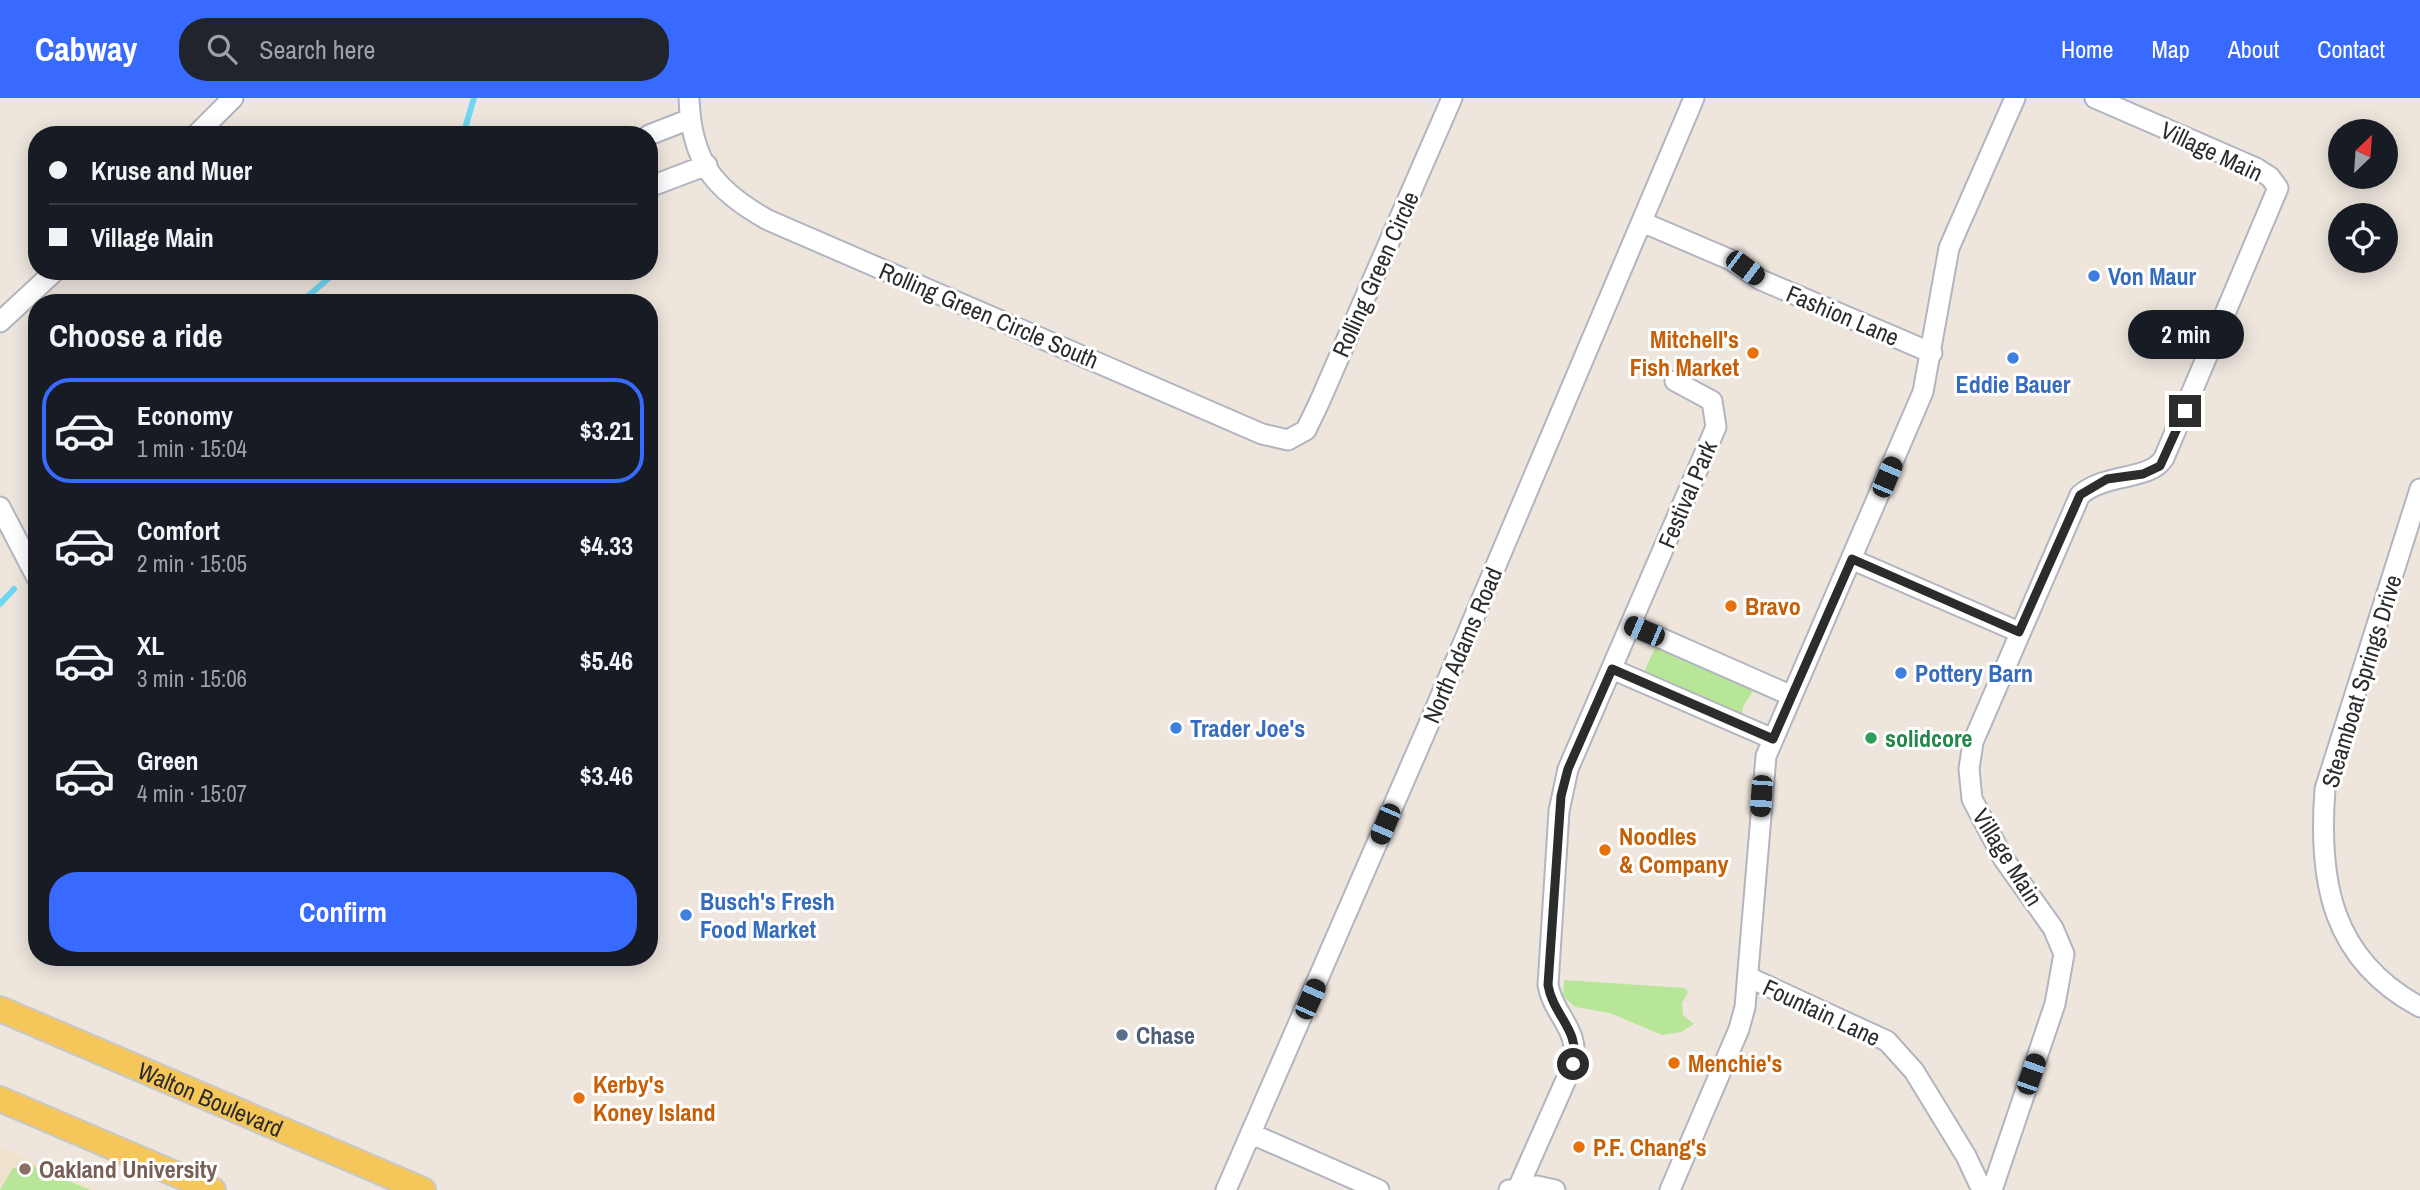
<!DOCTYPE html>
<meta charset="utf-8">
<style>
body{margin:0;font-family:"Archivo Narrow",sans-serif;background:#20242c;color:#f1f3f6;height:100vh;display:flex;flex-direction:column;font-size:26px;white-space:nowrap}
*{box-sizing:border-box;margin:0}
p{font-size:23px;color:#9ea1a6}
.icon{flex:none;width:38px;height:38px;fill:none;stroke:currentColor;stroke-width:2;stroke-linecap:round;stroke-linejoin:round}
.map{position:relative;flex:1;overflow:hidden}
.panel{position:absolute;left:28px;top:196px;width:630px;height:672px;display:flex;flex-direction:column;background:#171b24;border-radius:28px;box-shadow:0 4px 18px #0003}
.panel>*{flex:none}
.hud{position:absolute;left:28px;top:28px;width:630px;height:154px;border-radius:28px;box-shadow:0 4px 18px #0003;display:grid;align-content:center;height:154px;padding:0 21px;background:#171b24}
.needle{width:46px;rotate:25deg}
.buttons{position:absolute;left:2328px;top:21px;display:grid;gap:14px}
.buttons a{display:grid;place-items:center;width:70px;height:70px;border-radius:50%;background:#171b24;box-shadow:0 4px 18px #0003;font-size:35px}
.end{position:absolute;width:32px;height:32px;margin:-16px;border:9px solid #2c2c2c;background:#fff;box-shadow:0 0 0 4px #fff}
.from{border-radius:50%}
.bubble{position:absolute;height:49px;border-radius:24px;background:#171b24;box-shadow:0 4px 18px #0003;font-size:23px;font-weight:700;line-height:49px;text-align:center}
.car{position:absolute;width:21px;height:42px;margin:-21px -10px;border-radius:9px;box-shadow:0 0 5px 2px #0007;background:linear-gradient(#222 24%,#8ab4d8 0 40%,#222 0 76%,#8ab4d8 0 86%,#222 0)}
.hud b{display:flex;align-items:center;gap:24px;height:66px;font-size:26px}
.hud b+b{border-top:2px solid #363941}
.hud i{width:18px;height:18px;background:#f1f3f6}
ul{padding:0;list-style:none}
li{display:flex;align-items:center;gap:21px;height:105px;margin:0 14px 10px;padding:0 7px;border:4px solid transparent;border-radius:28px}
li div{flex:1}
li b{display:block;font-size:26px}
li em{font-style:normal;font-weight:700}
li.on{border-color:#396aff}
li>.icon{width:63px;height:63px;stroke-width:1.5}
h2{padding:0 21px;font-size:32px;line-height:84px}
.cta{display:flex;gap:14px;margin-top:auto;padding:14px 21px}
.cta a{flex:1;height:80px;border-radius:28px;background:#396aff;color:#fff;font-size:28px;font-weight:700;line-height:80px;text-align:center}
header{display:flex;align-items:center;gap:42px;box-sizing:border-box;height:98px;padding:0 35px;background:#396aff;color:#fff}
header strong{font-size:33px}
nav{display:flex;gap:38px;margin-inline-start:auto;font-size:24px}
.search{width:490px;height:63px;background:#20242c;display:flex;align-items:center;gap:18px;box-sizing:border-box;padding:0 24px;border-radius:28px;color:#9ea1a6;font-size:26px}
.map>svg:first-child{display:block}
.education{fill:#f0e2cc}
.green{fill:#b8e698}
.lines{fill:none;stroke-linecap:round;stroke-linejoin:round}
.stream{stroke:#6ed7f2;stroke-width:6}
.minor-casing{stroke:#b2b5c0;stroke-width:23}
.major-casing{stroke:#c8c8c8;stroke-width:28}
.minor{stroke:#fff;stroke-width:19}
.major{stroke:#f5c75b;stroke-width:24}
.route{stroke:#2c2c2c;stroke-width:9}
.shop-dot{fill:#3f7fe0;stroke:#fff;stroke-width:2.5}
.food-dot{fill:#e8710a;stroke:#fff;stroke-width:2.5}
.leisure-dot{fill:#2e9e5b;stroke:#fff;stroke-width:2.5}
.service-dot{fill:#5c6f8a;stroke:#fff;stroke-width:2.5}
.education-dot{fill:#8d6e63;stroke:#fff;stroke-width:2.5}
.labels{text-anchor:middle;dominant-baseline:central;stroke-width:6;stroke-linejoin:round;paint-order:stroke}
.street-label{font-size:24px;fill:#2c2c2c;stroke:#fff}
.shop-label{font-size:24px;font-weight:bold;fill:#366cbe;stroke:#fff;text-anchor:start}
.food-label{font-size:24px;font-weight:bold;fill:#c56008;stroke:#fff;text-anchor:start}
.leisure-label{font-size:24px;font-weight:bold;fill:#27864d;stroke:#fff;text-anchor:start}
.service-label{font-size:24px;font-weight:bold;fill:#4e5e75;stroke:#fff;text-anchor:start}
.education-label{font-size:24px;font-weight:bold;fill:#785e54;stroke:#fff;text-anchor:start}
</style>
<header>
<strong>Cabway</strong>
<div class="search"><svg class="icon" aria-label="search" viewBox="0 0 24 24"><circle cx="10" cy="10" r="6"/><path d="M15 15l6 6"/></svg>Search here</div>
<nav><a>Home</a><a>Map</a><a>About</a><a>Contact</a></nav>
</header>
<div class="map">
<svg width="2420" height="1092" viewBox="0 0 2420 1092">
<rect width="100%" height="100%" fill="#eee6dd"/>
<path class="education" d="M0,1049L99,1092H0Z"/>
<path class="green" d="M1656,548L1754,591L1743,609L1742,619L1643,576Z
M1564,882L1685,890L1688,894L1682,905L1683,917L1694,926L1681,934L1662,937L1610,915L1575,909L1563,898Z
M33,1068L90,1092H0L13,1070Z"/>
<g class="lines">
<path class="stream" d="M463,37L474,0
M300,205L337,173
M0,506L14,491"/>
<defs>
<path id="minor" d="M689,0C691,63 714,92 768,122L1262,336L1288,342L1306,332L1319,305L1452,0
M196,37L233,0
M649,37L690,21
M649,89L707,67
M1642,124L1731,162L1761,182L1932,255
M0,224L55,173
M2420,391L2325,691C2318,783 2331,861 2420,909
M0,409L37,480
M1851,461L2019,534
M1631,527L1792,598
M1612,571L1773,641
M1748,879L1887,943L1914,973L1966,1058L1982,1092
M1252,1036L1379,1092
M1518,1090L1573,966C1581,932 1553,917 1548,887L1559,713L1568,671L1716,329L1712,303L1675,283
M1226,1092L1428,628L1694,0
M1509,1092L1537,1088L1555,1092
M1670,1092L1739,931L1745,909L1766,658L1923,294L1949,150L2015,0
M1992,1092L2055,906L2064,856L2053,830L2003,760L1972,701L1969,671L1973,644L2080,397C2107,374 2150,383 2164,360L2278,90L2270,79L2256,70L2095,0"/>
<g id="major">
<path id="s1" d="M0,911L423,1092"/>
<path d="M0,1001L213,1092"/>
</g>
</defs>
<use href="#minor" class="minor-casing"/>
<use href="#major" class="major-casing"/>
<use href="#minor" class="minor"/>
<use href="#major" class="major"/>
</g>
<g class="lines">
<path class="route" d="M1573,966C1581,932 1553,918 1548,887L1561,698L1568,671L1612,571L1773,641L1852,461L2019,534L2080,397L2107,381L2143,376L2160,368L2185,313"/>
</g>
<g class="shop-dot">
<circle cx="2094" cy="178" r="7"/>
<circle cx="2013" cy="260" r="7"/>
<circle cx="1901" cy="575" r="7"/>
<circle cx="1176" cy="630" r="7"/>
<circle cx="686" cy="817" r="7"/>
</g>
<g class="food-dot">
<circle cx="1753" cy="255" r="7"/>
<circle cx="1731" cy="508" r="7"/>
<circle cx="1605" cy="752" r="7"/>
<circle cx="1674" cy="965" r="7"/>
<circle cx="579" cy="1000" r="7"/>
<circle cx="1579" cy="1049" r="7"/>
</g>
<circle class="leisure-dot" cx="1871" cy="640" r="7"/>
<circle class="service-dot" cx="1122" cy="937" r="7"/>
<circle class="education-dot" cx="25" cy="1071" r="7"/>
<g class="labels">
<g class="street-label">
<text transform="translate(2212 53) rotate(25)">Village Main</text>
<text transform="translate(1375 176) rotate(-66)">Rolling Green Circle</text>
<text transform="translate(989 217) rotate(23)">Rolling Green Circle South</text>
<text transform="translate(1843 217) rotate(23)">Fashion Lane</text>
<text transform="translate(1687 396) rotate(-67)">Festival Park</text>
<text transform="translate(1462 547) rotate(-67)">North Adams Road</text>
<text transform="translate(2361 583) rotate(-73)">Steamboat Springs Drive</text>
<text transform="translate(2008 759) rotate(58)">Village Main</text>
<text transform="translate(1822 914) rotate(25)">Fountain Lane</text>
<text stroke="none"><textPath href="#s1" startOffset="229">Walton Boulevard</textPath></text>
</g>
<g class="shop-label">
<text x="2108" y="178">Von Maur</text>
<text x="2013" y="286" text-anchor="middle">Eddie Bauer</text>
<text x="1915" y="575">Pottery Barn</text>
<text x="1190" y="630">Trader Joe's</text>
<text x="700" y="803">Busch's Fresh<tspan x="700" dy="28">Food Market</tspan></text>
</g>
<g class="food-label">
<text x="1739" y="241" text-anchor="end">Mitchell's<tspan x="1739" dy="28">Fish Market</tspan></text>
<text x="1745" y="508">Bravo</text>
<text x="1619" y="738">Noodles<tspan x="1619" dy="28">&amp; Company</tspan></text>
<text x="1688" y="965">Menchie's</text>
<text x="593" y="986">Kerby's<tspan x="593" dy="28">Koney Island</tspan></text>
<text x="1593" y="1049">P.F. Chang's</text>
</g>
<g class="leisure-label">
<text x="1885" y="640">solidcore</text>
</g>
<g class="service-label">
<text x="1136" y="937">Chase</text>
</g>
<g class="education-label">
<text x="39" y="1071">Oakland University</text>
</g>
</g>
</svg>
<div class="buttons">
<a><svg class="needle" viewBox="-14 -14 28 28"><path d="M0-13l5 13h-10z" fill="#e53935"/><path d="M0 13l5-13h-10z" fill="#9ea1a6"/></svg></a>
<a><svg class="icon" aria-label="locate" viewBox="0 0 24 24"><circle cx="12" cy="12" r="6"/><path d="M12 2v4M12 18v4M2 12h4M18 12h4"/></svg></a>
</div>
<i class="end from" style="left:1573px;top:966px"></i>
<i class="end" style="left:2185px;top:313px"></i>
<div class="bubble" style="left:2128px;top:212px;width:116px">2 min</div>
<i class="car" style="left:1745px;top:170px;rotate:127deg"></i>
<i class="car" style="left:1887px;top:379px;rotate:23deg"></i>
<i class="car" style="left:1644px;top:533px;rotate:293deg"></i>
<i class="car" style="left:1761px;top:698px;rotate:184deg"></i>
<i class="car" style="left:1385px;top:726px;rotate:203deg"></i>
<i class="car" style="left:1310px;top:901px;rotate:24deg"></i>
<i class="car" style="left:2031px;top:976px;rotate:19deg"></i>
<div class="hud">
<b><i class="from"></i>Kruse and Muer</b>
<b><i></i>Village Main</b>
</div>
<section class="panel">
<h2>Choose a ride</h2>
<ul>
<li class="on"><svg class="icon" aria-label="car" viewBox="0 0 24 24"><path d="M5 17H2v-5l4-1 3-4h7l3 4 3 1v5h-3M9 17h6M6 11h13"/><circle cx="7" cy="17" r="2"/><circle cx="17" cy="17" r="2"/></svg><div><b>Economy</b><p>1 min · 15:04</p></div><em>$3.21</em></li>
<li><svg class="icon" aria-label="car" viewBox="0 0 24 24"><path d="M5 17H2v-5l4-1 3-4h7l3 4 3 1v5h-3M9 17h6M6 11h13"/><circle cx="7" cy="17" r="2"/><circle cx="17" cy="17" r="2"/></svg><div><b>Comfort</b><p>2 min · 15:05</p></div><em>$4.33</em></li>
<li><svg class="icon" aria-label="car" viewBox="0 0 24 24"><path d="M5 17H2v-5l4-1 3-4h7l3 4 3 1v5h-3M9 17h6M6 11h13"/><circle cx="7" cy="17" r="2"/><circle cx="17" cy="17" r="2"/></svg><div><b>XL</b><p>3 min · 15:06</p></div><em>$5.46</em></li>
<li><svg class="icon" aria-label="car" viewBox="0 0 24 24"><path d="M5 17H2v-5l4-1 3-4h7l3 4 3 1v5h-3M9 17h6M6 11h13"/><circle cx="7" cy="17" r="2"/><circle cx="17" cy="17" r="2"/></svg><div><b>Green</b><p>4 min · 15:07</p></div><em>$3.46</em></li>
</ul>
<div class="cta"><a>Confirm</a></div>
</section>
</div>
